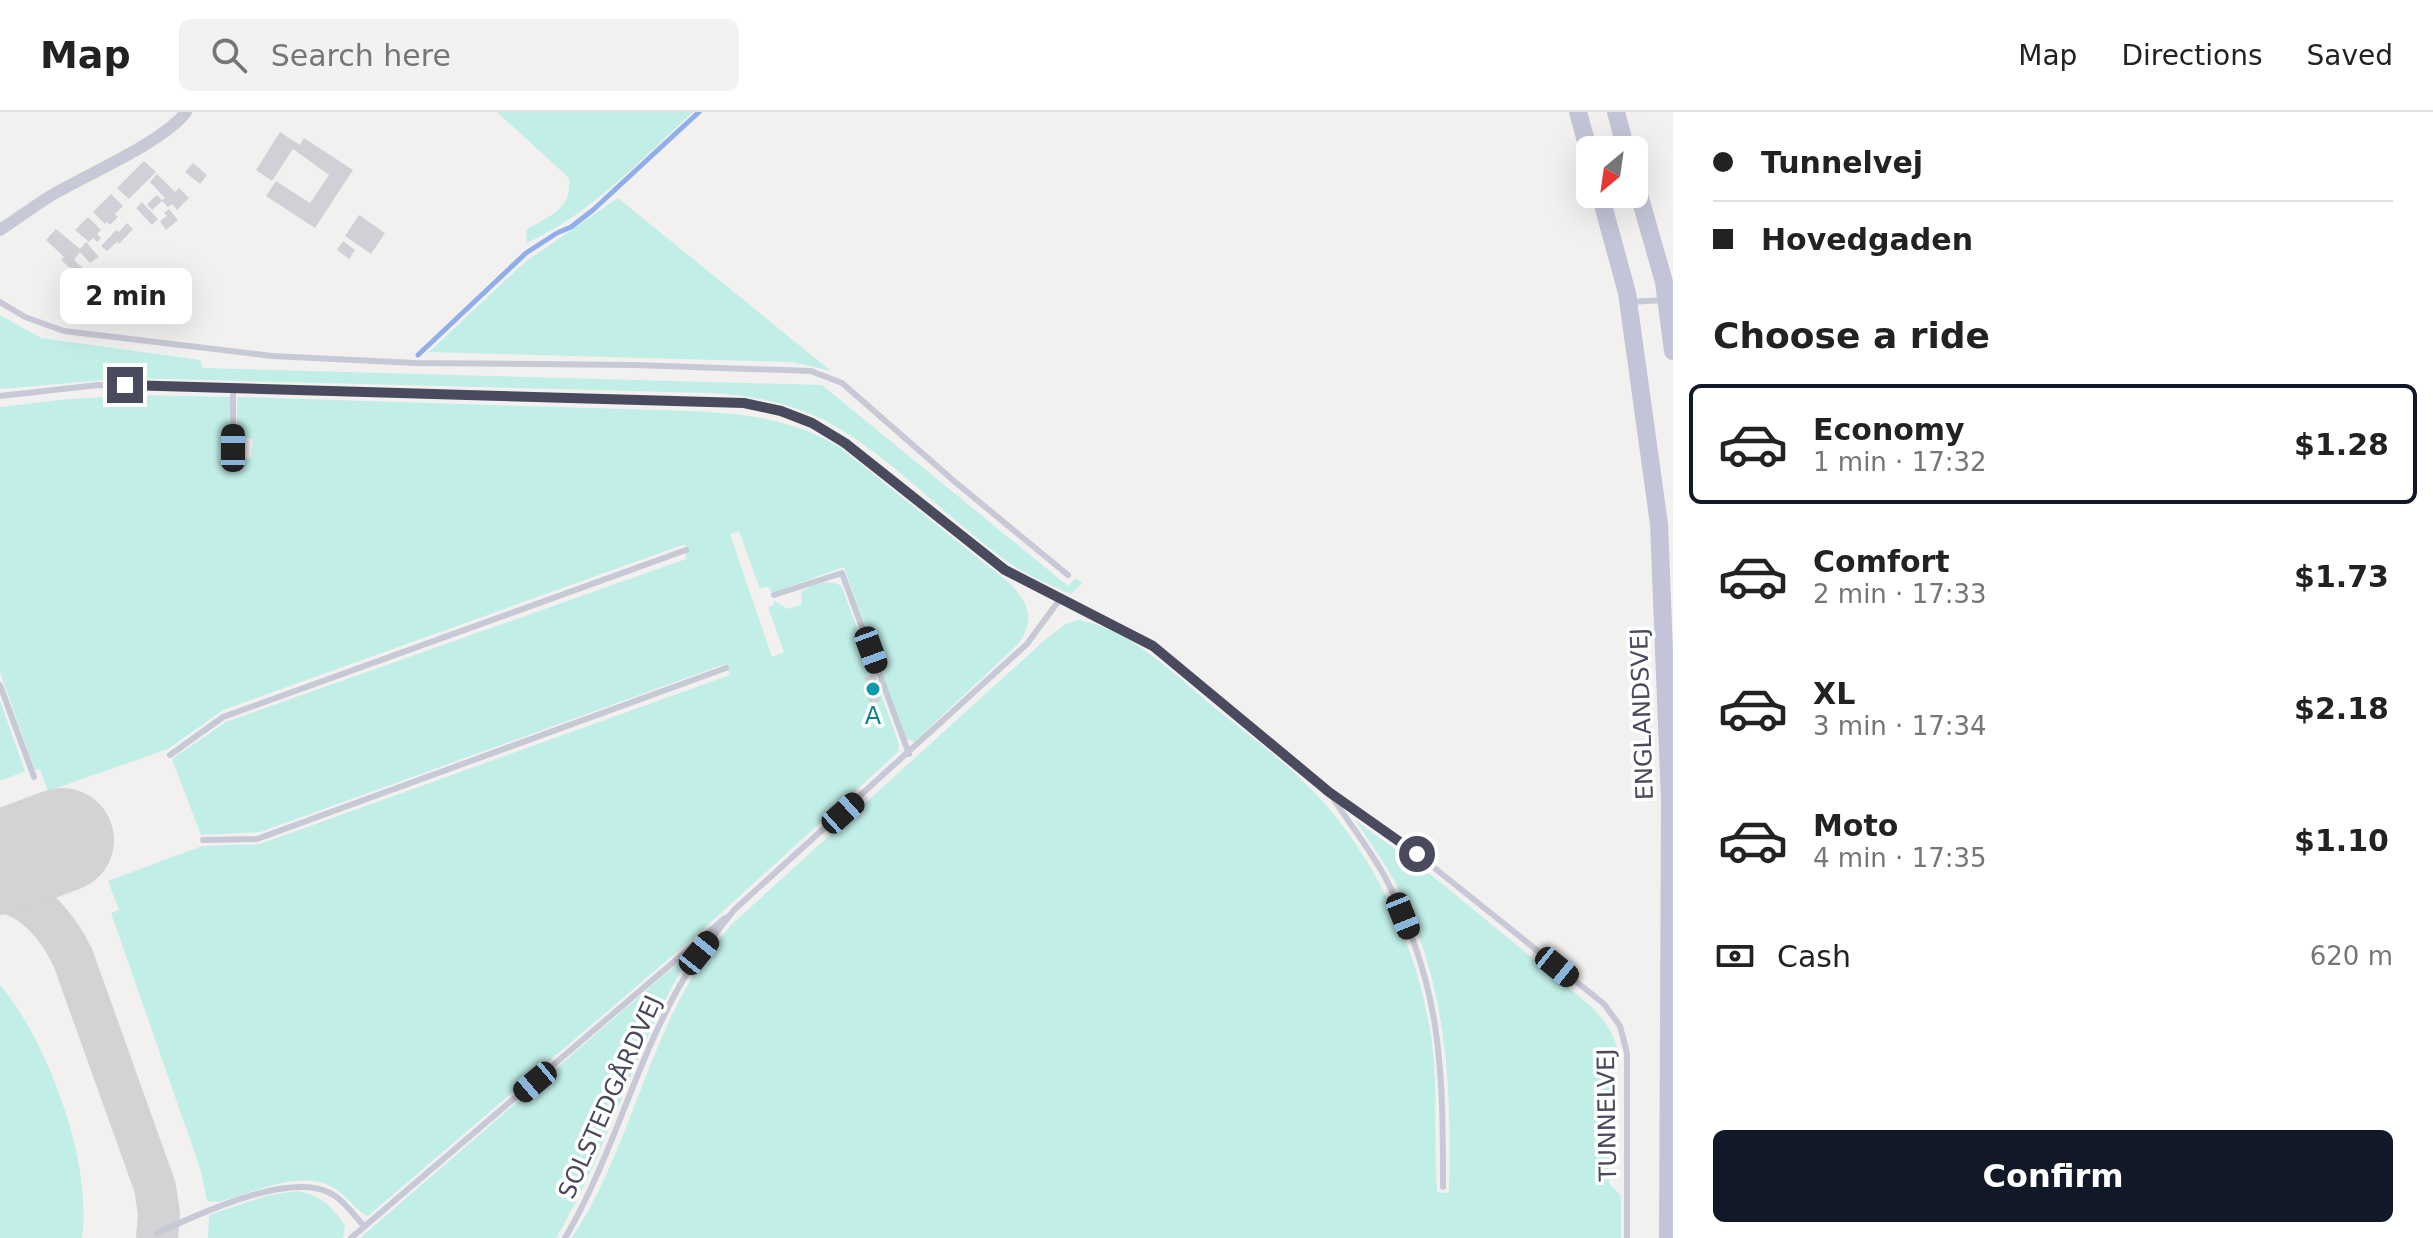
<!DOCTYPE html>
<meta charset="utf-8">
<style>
body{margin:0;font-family:"DejaVu Sans",sans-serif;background:#f2f2f2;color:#222;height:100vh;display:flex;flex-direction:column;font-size:30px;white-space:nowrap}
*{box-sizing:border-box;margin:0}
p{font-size:26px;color:#767676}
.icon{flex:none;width:44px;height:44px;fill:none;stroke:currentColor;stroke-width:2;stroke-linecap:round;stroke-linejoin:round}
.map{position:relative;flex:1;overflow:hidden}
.side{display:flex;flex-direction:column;background:#fff;width:760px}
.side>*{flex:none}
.hud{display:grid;align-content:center;height:176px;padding:0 40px;background:#fff}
.needle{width:52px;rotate:209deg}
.tools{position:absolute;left:1576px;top:24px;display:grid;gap:16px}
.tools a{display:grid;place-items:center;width:72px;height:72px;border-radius:12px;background:#fff;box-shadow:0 8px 32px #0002;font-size:40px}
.end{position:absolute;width:36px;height:36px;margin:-18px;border:10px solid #494a5d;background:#fff;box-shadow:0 0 0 4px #fff}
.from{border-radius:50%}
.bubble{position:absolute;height:56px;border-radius:12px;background:#fff;box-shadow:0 8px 32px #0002;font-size:26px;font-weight:800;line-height:56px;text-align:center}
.car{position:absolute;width:24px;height:48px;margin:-24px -12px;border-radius:10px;box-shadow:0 0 6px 2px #0007;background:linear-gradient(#222 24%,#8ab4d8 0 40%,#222 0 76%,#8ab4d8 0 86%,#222 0)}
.hud b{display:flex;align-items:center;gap:28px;height:76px;font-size:30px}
.hud b+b{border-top:2px solid #e0e0e0}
.hud i{width:20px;height:20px;background:#222}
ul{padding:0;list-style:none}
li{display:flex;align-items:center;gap:24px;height:120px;margin:0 16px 12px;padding:0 24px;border:4px solid transparent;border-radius:12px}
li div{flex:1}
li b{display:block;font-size:30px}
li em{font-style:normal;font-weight:800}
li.on{border-color:#111827}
li>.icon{width:72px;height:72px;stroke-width:1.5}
h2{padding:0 40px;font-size:36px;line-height:96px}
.pay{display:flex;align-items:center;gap:20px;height:88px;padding:0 40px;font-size:30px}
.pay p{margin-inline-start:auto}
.cta{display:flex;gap:16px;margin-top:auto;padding:16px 40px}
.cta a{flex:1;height:92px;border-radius:12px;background:#111827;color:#fff;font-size:32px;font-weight:800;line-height:92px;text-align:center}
header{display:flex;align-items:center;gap:48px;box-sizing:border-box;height:112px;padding:0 40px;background:#fff;border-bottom:2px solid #e0e0e0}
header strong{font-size:38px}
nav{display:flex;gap:44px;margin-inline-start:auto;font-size:28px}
.search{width:560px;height:72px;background:#f2f2f2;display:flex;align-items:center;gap:20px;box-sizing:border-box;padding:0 28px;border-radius:12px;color:#767676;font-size:30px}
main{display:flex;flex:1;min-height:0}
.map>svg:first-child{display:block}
.green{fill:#c1eee7}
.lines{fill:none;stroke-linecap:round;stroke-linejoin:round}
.stream{stroke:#90aee9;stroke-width:5}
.taxiway{stroke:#d3d2d5;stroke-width:42}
.runway{stroke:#d3d2d5;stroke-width:104}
.building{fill:#d1d0d7}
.service{stroke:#c8c9d6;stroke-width:6}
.minor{stroke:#c8c9d6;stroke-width:12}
.secondary{stroke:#c4c4d8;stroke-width:18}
.route{stroke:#494a5d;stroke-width:10}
.culture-dot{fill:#0f9aa8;stroke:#fff;stroke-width:3}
.labels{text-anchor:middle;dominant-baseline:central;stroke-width:7;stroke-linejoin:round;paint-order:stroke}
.street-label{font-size:24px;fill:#494a5d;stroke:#fff}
.culture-label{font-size:24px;fill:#0d838f;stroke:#fff}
</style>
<header>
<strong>Map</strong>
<div class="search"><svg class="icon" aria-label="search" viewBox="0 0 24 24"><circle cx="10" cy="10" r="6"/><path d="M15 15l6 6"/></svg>Search here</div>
<nav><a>Map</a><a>Directions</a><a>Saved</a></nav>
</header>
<main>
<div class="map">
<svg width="1673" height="1126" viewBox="0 0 1673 1126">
<rect width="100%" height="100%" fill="#f3f1f0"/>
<path class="green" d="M497,0H693C640,48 592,101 527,131L526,118C549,104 573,97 569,66Z
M618,86L831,259L792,250L429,240L525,150Z
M0,203L41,226L200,248L203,256L822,273L1068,474L1076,466L1082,471L1071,482C1046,471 1022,461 1001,445C944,403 884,338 822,307C787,290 749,283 710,281L128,266L0,277Z
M139,283L230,285L229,342L251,346L253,327L243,325L237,318V285L690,299C747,302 788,306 838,334L1009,471C1029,490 1036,508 1018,532L914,630L905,626L844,455L772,481L768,474L760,477L739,419L730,422L772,545L784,540L768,495L774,493V489L788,497L802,492L801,480C812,473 831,465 842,475L899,632L898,640L700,820L368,1104C354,1098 347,1083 334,1076C303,1056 251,1081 219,1090L207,1089L201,1059L111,801L119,798L108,769L202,734L260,732L730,563L725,552L260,720L201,723L172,647L226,610L686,447L685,432L223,598L168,637L48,679L40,657L35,658L0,560V295L68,287Z
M1078,508C1130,517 1175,563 1215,596C1252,626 1294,656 1325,692C1386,762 1427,860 1434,952C1437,995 1434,1038 1437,1080L1449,1081C1452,973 1447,868 1395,770C1383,749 1369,728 1355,708L1435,766L1587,891C1605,907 1614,920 1619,944L1610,952L1609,1071L1621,1084V1126H572C620,1053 640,964 680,887C694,859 712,835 732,812L1047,526L1066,512Z
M0,589L25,659L0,669Z
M694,837C636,928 611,1034 556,1126H360Z
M0,873C48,929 93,1052 82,1126H0Z
M298,1079C321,1084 332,1094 345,1113L343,1126H208L209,1103L269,1083Z"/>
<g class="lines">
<path class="stream" d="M418,243L526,141L557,121L571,115L593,98L699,0"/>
<path class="taxiway" d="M0,778C36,788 57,813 73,846L155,1075L159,1102L157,1126"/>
<path class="runway" d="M0,751L62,728"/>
</g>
<path class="building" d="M280,20L300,33L304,26L353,58L315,116L266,84L276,69L310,91L329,63L293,37L272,69L256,58Z
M144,49L156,60L129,87L117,76Z
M193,51L207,63L200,72L185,60Z
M157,62L175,80L179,76L189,86L177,98L172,92L168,95L162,89L152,98L147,92L157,83L162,88L165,86L150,70Z
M111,82L123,94L115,102L118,105L110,113L107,110L105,112L93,100Z
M142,90L158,107L152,113L136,96Z
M169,97L178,108L166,118L160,109L167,104L164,101Z
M359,103L385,121L371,142L345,124Z
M88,105L101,118L97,122L101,126L97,130L93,126L89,130L75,118Z
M127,111L133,117L119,132L117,130L107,139L101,134L116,118L119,120Z
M56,117L80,137L86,130L99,145L90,151L80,140L74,148L84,157L77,162L61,148L64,145L46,128Z
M343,129L355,138L349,147L337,138Z
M875,562L881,579L877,580L880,589L870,592L864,575L867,574L864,566Z"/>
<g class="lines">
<path class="service" d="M0,190L25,205L64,219L272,244L416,251L633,253L811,259L842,271L954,369L1068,463
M1631,190L1664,188
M233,276V336
M0,284L98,273L744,291L781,299L812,311L845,331L1005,458L1153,534L1329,680L1417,742L1604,892L1620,914L1627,941V1126
M774,483L842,461L909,642
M0,573L34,665
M170,643L223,605L686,438
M1331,683C1348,710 1370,737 1385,765C1442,873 1443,957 1443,1075
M203,728L257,727L726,556
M157,1121C199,1102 285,1061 328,1080C342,1086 353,1102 364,1114
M351,1126L725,806
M565,1126C610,1050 632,962 674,884C691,852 712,826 734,798L1027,532L1060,487"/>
<path class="minor" d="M0,118C17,107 34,94 52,83C88,62 163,30 186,0"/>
<path class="secondary" d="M1578,0L1590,43
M1616,0L1626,38
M1634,65L1664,170L1673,239
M1600,82L1627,181L1659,412L1670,690L1668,1126"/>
</g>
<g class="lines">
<path class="route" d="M125,273L744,291L781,299L812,311L845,331L1005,458L1153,534L1329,680L1417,742"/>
</g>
<circle class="culture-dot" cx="873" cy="577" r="8"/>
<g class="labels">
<g class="street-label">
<text transform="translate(1642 602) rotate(-92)">ENGLANDSVEJ</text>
<text transform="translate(610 985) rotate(-66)">SOLSTEDGÅRDVEJ</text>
<text transform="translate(1607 1003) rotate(-91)">TUNNELVEJ</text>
</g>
<g class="culture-label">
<text x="873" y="604">A</text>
</g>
</g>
</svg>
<div class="tools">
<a><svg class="needle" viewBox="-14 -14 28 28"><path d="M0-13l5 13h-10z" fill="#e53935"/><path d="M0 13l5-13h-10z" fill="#767676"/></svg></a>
</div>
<i class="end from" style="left:1417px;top:742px"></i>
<i class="end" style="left:125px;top:273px"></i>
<div class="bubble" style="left:60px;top:156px;width:132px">2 min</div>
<i class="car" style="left:233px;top:336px;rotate:0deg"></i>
<i class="car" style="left:871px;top:538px;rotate:160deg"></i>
<i class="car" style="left:843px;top:701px;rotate:48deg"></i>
<i class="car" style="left:1403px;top:804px;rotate:158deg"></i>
<i class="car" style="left:699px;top:841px;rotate:39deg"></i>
<i class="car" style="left:1557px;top:855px;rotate:129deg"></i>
<i class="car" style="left:535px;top:970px;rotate:230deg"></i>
</div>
<section class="side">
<div class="hud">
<b><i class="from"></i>Tunnelvej</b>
<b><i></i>Hovedgaden</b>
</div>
<h2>Choose a ride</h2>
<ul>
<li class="on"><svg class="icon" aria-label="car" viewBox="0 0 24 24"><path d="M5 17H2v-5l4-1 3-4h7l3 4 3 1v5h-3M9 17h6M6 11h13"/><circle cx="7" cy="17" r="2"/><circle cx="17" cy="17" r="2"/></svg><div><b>Economy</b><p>1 min · 17:32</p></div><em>$1.28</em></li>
<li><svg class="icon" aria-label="car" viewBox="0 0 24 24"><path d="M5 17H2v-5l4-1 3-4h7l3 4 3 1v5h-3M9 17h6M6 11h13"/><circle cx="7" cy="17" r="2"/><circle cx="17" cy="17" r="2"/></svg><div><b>Comfort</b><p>2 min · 17:33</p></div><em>$1.73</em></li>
<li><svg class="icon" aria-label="car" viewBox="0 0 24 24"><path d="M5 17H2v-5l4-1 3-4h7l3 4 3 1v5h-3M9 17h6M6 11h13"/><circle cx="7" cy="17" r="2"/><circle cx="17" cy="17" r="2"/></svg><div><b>XL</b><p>3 min · 17:34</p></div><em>$2.18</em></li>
<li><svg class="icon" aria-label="car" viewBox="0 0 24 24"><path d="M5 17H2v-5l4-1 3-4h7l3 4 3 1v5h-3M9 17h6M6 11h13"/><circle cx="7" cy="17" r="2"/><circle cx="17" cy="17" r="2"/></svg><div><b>Moto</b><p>4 min · 17:35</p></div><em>$1.10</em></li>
</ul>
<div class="pay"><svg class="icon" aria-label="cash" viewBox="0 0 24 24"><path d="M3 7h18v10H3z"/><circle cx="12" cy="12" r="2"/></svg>Cash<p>620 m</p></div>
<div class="cta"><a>Confirm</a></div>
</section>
</main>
